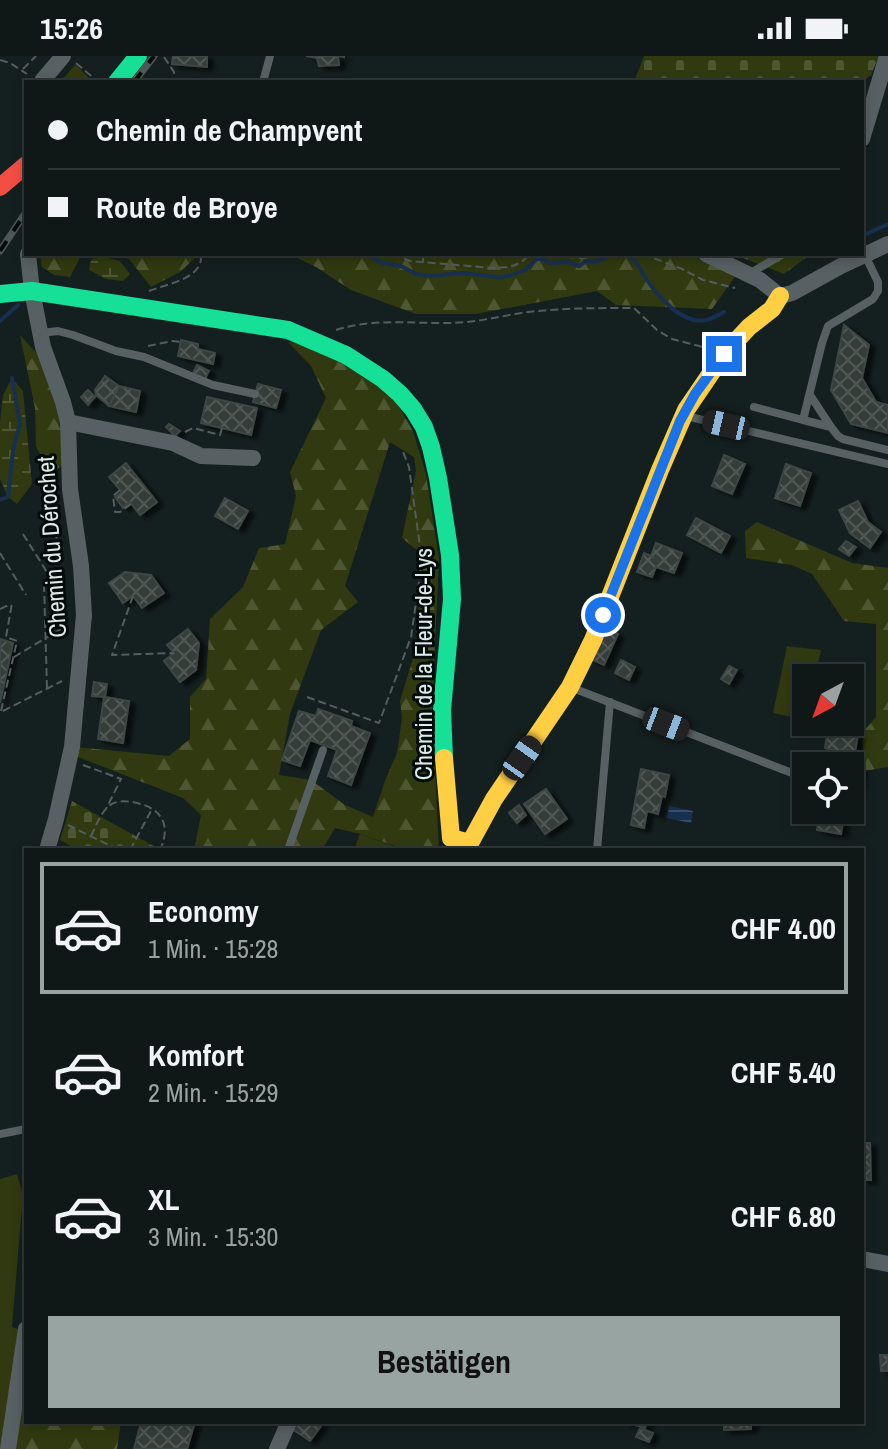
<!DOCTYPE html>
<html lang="de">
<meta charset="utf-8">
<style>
body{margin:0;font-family:"Archivo Narrow",sans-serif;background:#1d2524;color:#f1f3f6;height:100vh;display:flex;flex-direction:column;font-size:30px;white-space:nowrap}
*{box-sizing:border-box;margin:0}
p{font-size:26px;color:#9ba0a1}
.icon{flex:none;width:44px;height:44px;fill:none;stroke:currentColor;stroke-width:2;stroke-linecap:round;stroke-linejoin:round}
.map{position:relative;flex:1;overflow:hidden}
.drawer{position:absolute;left:24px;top:792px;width:840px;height:576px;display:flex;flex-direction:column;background:#0f1817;border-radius:0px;box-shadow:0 4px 12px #0003,0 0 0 2px #2f3736}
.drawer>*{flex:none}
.top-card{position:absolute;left:24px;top:24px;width:840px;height:176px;border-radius:0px;box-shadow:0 4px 12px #0003,0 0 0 2px #2f3736;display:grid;align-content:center;height:176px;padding:0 24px;background:#0f1817}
.needle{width:52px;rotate:221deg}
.fabs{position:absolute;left:792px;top:608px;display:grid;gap:16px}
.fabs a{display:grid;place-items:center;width:72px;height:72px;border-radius:0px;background:#0f1817;box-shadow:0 4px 12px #0003,0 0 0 2px #2f3736;font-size:40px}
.end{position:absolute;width:36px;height:36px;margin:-18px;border:10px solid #1a73e8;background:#fff;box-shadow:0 0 0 4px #fff}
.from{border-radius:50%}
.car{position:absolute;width:24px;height:48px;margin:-24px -12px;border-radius:10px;box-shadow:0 0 6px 2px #0007;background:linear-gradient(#222 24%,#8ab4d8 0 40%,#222 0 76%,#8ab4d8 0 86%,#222 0)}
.top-card b{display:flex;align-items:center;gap:28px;height:76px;font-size:30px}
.top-card b+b{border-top:2px solid #2f3736}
.top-card i{width:20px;height:20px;background:#f1f3f6}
ul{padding:14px 0 0;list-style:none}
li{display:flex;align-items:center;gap:24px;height:132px;margin:0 16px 12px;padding:0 8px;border:4px solid transparent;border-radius:0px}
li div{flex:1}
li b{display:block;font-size:30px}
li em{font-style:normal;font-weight:700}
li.current{border-color:#97a4a2}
li>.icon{width:72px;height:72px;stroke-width:1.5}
.button{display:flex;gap:16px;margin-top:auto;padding:16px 24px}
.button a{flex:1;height:92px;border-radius:0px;background:#97a4a2;color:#111;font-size:32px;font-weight:700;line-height:92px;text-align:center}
.status{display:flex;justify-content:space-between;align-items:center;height:56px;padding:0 40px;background:#0f1817;direction:ltr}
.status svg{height:22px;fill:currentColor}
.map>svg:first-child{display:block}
.green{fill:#30390f}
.forest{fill:url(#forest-firs);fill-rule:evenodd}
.wetland{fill:url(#wetland-marsh)}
.cemetery{fill:url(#cemetery-stones)}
.water{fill:url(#water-rules)}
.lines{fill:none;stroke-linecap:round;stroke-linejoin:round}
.stream{stroke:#183050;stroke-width:4}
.building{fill:url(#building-cross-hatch);stroke:#3e4744;stroke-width:2;filter:url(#shadow)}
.path{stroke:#555c5e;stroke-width:2;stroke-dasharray:8 4;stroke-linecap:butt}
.lane{stroke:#576062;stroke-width:8}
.street{stroke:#576062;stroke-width:16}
.fast{stroke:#16e098;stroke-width:18}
.slow{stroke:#ffcf43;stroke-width:18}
.jam{stroke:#f24e42;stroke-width:18}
.rail-casing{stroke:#505759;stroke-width:7}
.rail{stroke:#040c0b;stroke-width:4;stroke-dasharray:12;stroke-linecap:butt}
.route{stroke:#1a73e8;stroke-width:10}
.labels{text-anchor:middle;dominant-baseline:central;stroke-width:6;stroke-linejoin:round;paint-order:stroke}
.street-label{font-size:24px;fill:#ddebe9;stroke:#040c0b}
</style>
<div class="status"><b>15:26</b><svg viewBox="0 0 49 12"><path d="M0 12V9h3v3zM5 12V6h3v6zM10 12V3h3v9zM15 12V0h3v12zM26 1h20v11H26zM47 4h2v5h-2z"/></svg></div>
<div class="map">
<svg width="888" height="1393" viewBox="0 0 888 1393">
<defs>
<pattern id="forest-firs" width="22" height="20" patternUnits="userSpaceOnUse" patternTransform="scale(2)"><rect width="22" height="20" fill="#30390f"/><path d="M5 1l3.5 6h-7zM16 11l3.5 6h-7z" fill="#4e5632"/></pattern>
<pattern id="wetland-marsh" width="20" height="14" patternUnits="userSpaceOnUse" patternTransform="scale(2)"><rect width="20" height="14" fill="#30390f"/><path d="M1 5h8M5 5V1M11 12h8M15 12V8" fill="none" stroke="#4e5632"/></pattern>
<pattern id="cemetery-stones" width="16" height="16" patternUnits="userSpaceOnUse" patternTransform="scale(2)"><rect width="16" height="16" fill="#30390f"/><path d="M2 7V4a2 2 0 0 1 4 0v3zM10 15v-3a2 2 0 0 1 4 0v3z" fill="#4e5632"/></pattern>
<pattern id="water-rules" width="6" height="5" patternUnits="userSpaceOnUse" patternTransform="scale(2)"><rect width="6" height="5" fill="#183050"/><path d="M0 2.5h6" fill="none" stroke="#394e69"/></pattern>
<pattern id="building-cross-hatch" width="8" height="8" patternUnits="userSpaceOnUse" patternTransform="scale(2)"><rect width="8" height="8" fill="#343c39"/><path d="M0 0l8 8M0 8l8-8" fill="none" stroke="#515856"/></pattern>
<filter id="shadow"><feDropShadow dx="6" dy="3.5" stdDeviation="2" flood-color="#0009"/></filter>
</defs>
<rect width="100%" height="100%" fill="#14201f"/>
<path class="green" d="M75,9H76L93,26H60Z
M787,590L821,594L815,622H806V664L773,657Z
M360,778L396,791L394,794H354Z
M17,1118L23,1139L12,1271L18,1273L20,1282L3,1379H0V1123Z"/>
<path class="forest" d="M40,198H82L70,221L54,219L42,211Z
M110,198H199L180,216L151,231L129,203Z
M268,198H687L736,219L712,253L616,249L597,235L476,258H416L351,234L316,211L291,199Z
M20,279L38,299L59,356L63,409L49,419L36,389L35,352Z
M288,286L328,294L394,342L413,375L426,418L439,503L432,656L439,794H394L395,790L360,778L335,772L322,794H194L201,759L183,742L73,699L75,691L169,700L190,683V641L206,623L210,563L243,531L259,492L285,488L296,440L290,416L326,342L311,310ZM390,386L414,401L416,415L402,482L424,500L414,599L400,645L402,662L397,697L386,722L373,761L345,749L311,724L279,719L290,658L321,574L358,546L345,530Z
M757,466L852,507L888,512V711L864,715L862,677L876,661V568L844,565L812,518L792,509L746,502L745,475Z
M26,1318V1366H121L117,1393H0V1379L15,1381Z"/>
<path class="wetland" d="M97,199L120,205L130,218L123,225L106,223L89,214L91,204Z
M12,322L23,335L32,428L17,448L8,441L0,423V366L3,339Z"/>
<path class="cemetery" d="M644,0H879L871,19L862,26H634Z
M733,198H811L784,218Z
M72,745L161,794H78L60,784Z"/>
<path class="water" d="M669,750L693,755L691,767L667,762Z"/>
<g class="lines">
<path class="stream" d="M862,180L888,168
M359,198L371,200L379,206L401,210L416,218L431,220L462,217L498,221L509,220L525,214L537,203H544L549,207L568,206L579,210L586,205C596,207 602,204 611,198
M624,198C636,204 639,210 645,221C657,239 681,269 706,264C712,263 718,259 724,256
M0,265L18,249
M0,444L8,441L13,394L20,368L12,322"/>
</g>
<path class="building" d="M173,0H207V11L172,8Z
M306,0H344V1L338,0L339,9L319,10L317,2Z
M844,269L869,289L862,322L876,346L888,349V377L851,368L831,334Z
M181,284L198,288V293L215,297L213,308L178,300Z
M197,309L209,315L205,323L193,317Z
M105,320L119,330L109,350L96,339L95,334Z
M258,328L281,334L276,352L253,346Z
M119,330L140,335L136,356L109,350Z
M88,334L95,341L88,349L81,341Z
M207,341L257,352L251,379L201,367Z
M169,368L180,375L175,380L166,371Z
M724,399L745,408L732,438L712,430Z
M126,407L157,446L140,459L130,446L123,452L115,441L122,436L109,421Z
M786,408L811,417L800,450L775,442Z
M225,442L248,455L238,473L215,460Z
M858,445L868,466L881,476L870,492L850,477L839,454Z
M696,462L730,480L721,497L687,479Z
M846,485L856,491L849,500L839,493Z
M656,487L682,497L674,517L656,511L652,521L637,516L644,497L651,500Z
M125,516L151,519L164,537L142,552L133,540L123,547L109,527Z
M604,572L618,578L604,609L589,602Z
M188,573L199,587L196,614L180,626L164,605L174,597L167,589Z
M0,583L13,587L0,647Z
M621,604L635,611L629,624L615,617Z
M729,610L737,614L729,628L721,623Z
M94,626L107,628L105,641L129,645L123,687L98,683L104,641L92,640Z
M318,653L352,665L351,670L370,677L351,729L328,720L337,694L310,684L300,710L282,704L299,655L316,660Z
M828,673L858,678L855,696L841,693L838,709L845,710H817L818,702L830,704L832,694L825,692Z
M850,711L861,713L854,754L850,753Z
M641,713L669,719L665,741L662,740L658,758L647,755L644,772L631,769Z
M546,733L567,763L545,778L524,748Z
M519,749L526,759L517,767L509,757Z
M820,754H833V758L844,760L841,778L817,774Z
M862,1087H870L871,1124H862Z
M880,1299H888V1315H881Z
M141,1366L151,1367V1366H195L187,1393H134Z
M293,1366H315L321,1370L310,1385L289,1371Z
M625,1366H647L645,1372Z
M724,1366H751V1373L724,1374Z
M640,1372L653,1377L649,1386L636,1381Z"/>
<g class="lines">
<path class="path" d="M164,1L174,16L173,26
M0,4L10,7L27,18
M76,7L98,26
M23,13L36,0
M393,198L410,205L492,212L510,211L520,207L531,198
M555,198C569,201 584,205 597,198
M643,198L682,213L703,224L735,232
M423,206V198
M149,235C166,228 204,223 201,198
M336,274C379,260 423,270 466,266C487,264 507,259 528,256C563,252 599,252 634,252L657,274L672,283L707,292
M148,290L172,285L181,286
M185,376L193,372L220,379L222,372
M120,434L113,440L115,456H120L131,448
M47,465L63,493
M23,478L52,524
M0,497L26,539
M44,528L47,633
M133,540L112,599L174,597
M0,553L11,548
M14,601L66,570
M307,641L379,667L411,581L422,505L409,411L402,393
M1,655L17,585L6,581L12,547
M3,655L62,625
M83,709L121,723L106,753
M68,769L119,794
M91,780C96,770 102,753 112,748C119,744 129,745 137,747C163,753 171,770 160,794
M130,794L152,753"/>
<path class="lane" d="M263,26L270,0
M749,218L783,198
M41,277L58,275L73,279L116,295L144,301L213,329L255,338
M810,339L831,371L803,364L822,287L828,270L873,243L878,235V226L865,199
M754,351L803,364
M686,360L888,408
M831,371L838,380L843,383L888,394
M570,631L792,717
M288,794L323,694
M597,794L610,646
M0,1078L26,1073"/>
<path class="street" d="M42,25L63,0
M862,83L887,0
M28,198L32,235L43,291L63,346L68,366L70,433L81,510L84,559L72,691L56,763L47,794
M706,198L760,224L780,240L792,237L841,210L888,188
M68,366L173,387L201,400L253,402
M862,1203L888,1208
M8,1393L26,1273
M277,1393L289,1366"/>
<path class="fast" d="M117,26L138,0
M0,238L32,235L288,274L346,299L383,323L400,338L413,353L424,371L431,391L438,422L450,499L452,543L442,654L444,702"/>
<path class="slow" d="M444,702L451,782L470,787L494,743L570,631L593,584L660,414L686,354L724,298L749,271L772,253L780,240"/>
<path class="jam" d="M0,131L26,109"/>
<defs>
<path id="rail" d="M134,26L154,0
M0,195L26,156"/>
</defs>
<use href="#rail" class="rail-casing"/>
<use href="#rail" class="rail"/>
</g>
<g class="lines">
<path class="route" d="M603,559L680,365L695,338L724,298"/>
</g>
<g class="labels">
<g class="street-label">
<text transform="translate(51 491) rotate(-94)">Chemin du Dérochet</text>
<text transform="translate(423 608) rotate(-90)">Chemin de la Fleur-de-Lys</text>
</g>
</g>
</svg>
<div class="fabs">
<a><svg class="needle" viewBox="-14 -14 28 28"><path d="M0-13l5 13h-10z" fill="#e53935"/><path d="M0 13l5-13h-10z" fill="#9ba0a1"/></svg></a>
<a><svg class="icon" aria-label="locate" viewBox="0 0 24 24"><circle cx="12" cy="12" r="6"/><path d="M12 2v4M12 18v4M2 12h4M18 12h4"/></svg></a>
</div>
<i class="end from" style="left:603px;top:559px"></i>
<i class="end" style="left:724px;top:298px"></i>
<i class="car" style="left:726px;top:369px;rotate:283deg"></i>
<i class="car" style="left:666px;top:668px;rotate:111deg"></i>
<i class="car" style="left:522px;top:702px;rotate:35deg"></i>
<div class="top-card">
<b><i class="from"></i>Chemin de Champvent</b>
<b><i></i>Route de Broye</b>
</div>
<section class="drawer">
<ul>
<li class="current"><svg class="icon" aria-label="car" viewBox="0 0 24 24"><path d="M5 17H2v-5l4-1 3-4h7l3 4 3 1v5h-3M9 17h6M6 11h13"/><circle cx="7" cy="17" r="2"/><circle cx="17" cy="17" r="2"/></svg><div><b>Economy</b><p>1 Min. · 15:28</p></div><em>CHF 4.00</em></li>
<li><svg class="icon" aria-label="car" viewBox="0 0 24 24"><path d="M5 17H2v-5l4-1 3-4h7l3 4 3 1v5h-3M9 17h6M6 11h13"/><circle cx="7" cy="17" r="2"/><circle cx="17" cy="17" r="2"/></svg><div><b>Komfort</b><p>2 Min. · 15:29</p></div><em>CHF 5.40</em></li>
<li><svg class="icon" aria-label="car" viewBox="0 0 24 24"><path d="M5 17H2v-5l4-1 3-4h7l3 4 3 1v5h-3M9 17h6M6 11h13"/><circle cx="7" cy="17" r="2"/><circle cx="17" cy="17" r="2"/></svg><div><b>XL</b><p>3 Min. · 15:30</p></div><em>CHF 6.80</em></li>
</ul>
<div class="button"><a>Bestätigen</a></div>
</section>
</div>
